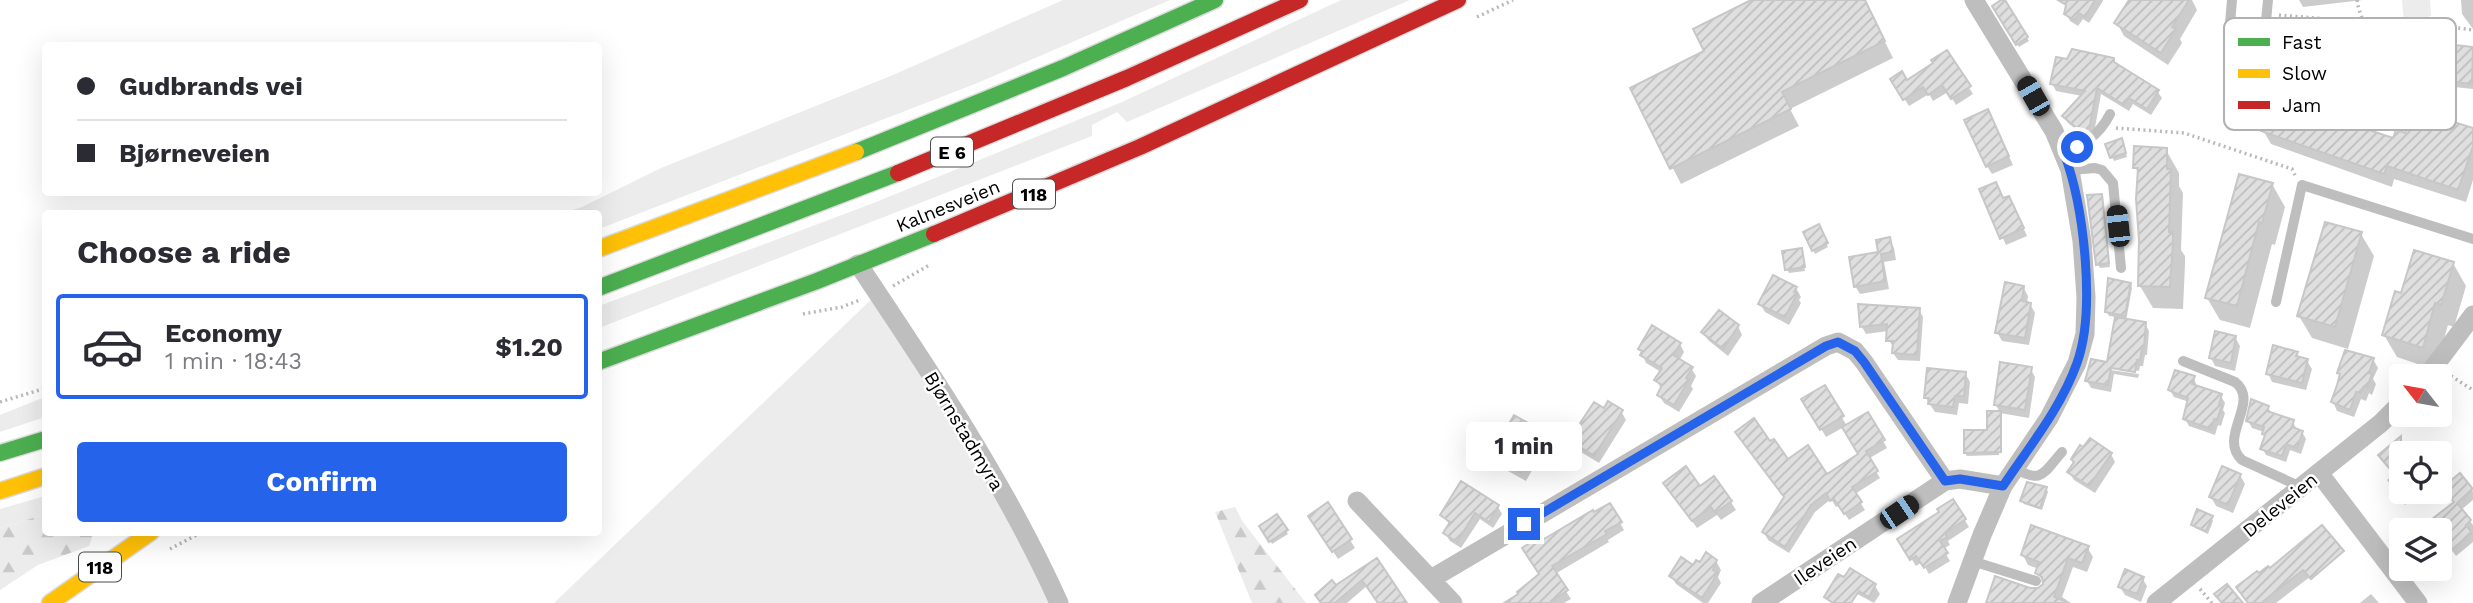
<!DOCTYPE html>
<meta charset="utf-8">
<style>
body{margin:0;font-family:"Work Sans",sans-serif;background:#f7f7f7;color:#2b2b33;height:100vh;display:flex;flex-direction:column;font-size:26px;white-space:nowrap}
*{box-sizing:border-box;margin:0}
p{font-size:23px;color:#7c7c81}
.icon{flex:none;width:38px;height:38px;fill:none;stroke:currentColor;stroke-width:2;stroke-linecap:round;stroke-linejoin:round}
.map{position:relative;flex:1;overflow:hidden}
.details{position:absolute;left:42px;top:210px;width:560px;height:326px;display:flex;flex-direction:column;background:#fff;border-radius:7px;box-shadow:0 7px 28px #0002}
.details>*{flex:none}
.hud{position:absolute;left:42px;top:42px;width:560px;height:154px;border-radius:7px;box-shadow:0 7px 28px #0002;display:grid;align-content:center;height:154px;padding:0 35px;background:#fff}
.needle{width:46px;rotate:301deg}
.controls{position:absolute;left:2389px;top:364px;display:grid;gap:14px}
.controls a{display:grid;place-items:center;width:63px;height:63px;border-radius:7px;background:#fff;box-shadow:0 7px 28px #0002;font-size:35px}
.end{position:absolute;width:32px;height:32px;margin:-16px;border:9px solid #2563eb;background:#fff;box-shadow:0 0 0 4px #fff}
.from{border-radius:50%}
.bubble{position:absolute;height:49px;border-radius:7px;background:#fff;box-shadow:0 7px 28px #0002;font-size:23px;font-weight:700;line-height:49px;text-align:center}
.car{position:absolute;width:21px;height:42px;margin:-21px -10px;border-radius:9px;box-shadow:0 0 5px 2px #0007;background:linear-gradient(#222 24%,#8ab4d8 0 40%,#222 0 76%,#8ab4d8 0 86%,#222 0)}
.hud b{display:flex;align-items:center;gap:24px;height:66px;font-size:26px}
.hud b+b{border-top:2px solid #e1e1e2}
.hud i{width:18px;height:18px;background:#2b2b33}
ul{padding:0;list-style:none}
li{display:flex;align-items:center;gap:21px;height:105px;margin:0 14px 10px;padding:0 21px;border:4px solid transparent;border-radius:7px}
li div{flex:1}
li b{display:block;font-size:26px}
li em{font-style:normal;font-weight:700}
li.on{border-color:#2563eb}
li>.icon{width:63px;height:63px;stroke-width:1.5}
h2{padding:0 35px;font-size:32px;line-height:84px}
.primary-button{display:flex;gap:14px;margin-top:auto;padding:14px 35px}
.primary-button a{flex:1;height:80px;border-radius:7px;background:#2563eb;color:#fff;font-size:28px;font-weight:700;line-height:80px;text-align:center}
.map>svg:first-child{display:block}
.green{fill:#ececec}
.forest{fill:url(#forest-firs)}
.shadow{fill:#0003}
.building{fill:url(#building-hatch);stroke:#c7c7c7;stroke-width:2}
.lines{fill:none;stroke-linecap:round;stroke-linejoin:round}
.fast-casing{stroke:#dbdbdb;stroke-width:19}
.slow-casing{stroke:#dbdbdb;stroke-width:19}
.jam-casing{stroke:#dbdbdb;stroke-width:19}
.path{stroke:#b9b9b9;stroke-width:3.5;stroke-dasharray:2 3.5;stroke-linecap:butt}
.lane{stroke:#bebebe;stroke-width:10}
.street{stroke:#bebebe;stroke-width:19}
.fast{stroke:#4caf50;stroke-width:16}
.slow{stroke:#ffc107;stroke-width:16}
.jam{stroke:#c62828;stroke-width:16}
.route{stroke:#2563eb;stroke-width:9}
.labels{text-anchor:middle;dominant-baseline:central;stroke-width:5;stroke-linejoin:round;paint-order:stroke}
.shield{fill:#fff;stroke:#4c4c4c;stroke-width:2}
.shield-label{font-size:18px;font-weight:bold;fill:#000}
.street-label{font-size:19px;fill:#000;stroke:#fff}
.key{fill:#fff;stroke:#b2b2b2;stroke-width:2}
.key-label{font-size:19px;fill:#000}
</style>
<div class="map">
<svg width="2473" height="603" viewBox="0 0 2473 603">
<defs>
<pattern id="forest-firs" width="22" height="20" patternUnits="userSpaceOnUse" patternTransform="scale(1.75)"><rect width="22" height="20" fill="#ececec"/><path d="M5 1l3.5 6h-7zM16 11l3.5 6h-7z" fill="#c9c9c9"/></pattern>
<pattern id="building-hatch" width="6" height="6" patternUnits="userSpaceOnUse" patternTransform="scale(1.75)"><rect width="6" height="6" fill="#dfdfdf"/><path d="M-1 1l2-2M0 6l6-6M5 7l2-2" fill="none" stroke="#bebebe"/></pattern>
</defs>
<rect width="100%" height="100%" fill="#fff"/>
<path class="green" d="M1063,0H1170L975,84L599,229L598,214L563,213L582,207L661,168L893,75Z
M1341,0H1410L1127,122L1117,112L1092,125V136L599,328V306L871,204L1122,102Z
M2402,0H2430L2431,16L2404,23Z
M878,293L1059,603H554Z
M45,397V417L0,432V415Z
M45,496V514L0,528V509Z"/>
<path class="forest" d="M1235,507L1243,522L1306,603H1252L1215,512Z
M45,514L46,532H94L89,546L38,565L0,590V528Z"/>
<path class="shadow" d="M1755,0H1864L1893,58L1790,109L1799,126L1681,184L1632,89L1706,52Z
M2057,0H2103V1L2089,23L2083,19L2078,26L2070,21L2066,13V4Z
M2131,0H2192L2197,10L2180,39L2182,43L2168,65L2124,36L2117,23Z
M2299,0H2363L2303,7Z
M2461,0H2473V29L2462,14Z
M2003,1L2029,41L2019,47L1994,6Z
M2419,42L2473,48V89L2426,84L2417,68Z
M1947,52L1973,94L1956,105L1948,92L1933,101L1929,94L1909,106L1892,79L1907,82L1935,64Z
M2113,60L2117,66L2157,91L2162,98L2151,115L2133,104L2129,111L2101,94L2094,133L2088,139L2068,123L2064,116L2082,96L2056,91L2052,83Z
M2348,101L2356,115L2352,126L2395,140L2406,135L2473,130V180L2466,202L2394,179L2392,187L2271,144L2263,130L2320,115Z
M1992,119L2013,165L1992,174L1987,166Z
M2123,144L2127,157L2114,161L2107,145Z
M2166,150L2179,173V186L2183,193L2181,250L2185,256V265L2183,309L2153,308L2140,286L2139,174L2135,167Z
M2272,184L2285,207L2275,245L2272,244L2250,328L2220,320L2207,298Z
M1981,190L2013,205L2027,236L2006,245Z
M2101,195L2110,267L2100,268L2098,264Z
M1818,227L1828,247L1815,254L1805,233Z
M2361,234L2374,256L2348,349L2312,338L2299,316Z
M1889,239L1894,248L1896,260L1884,262L1889,289L1860,294L1855,286Z
M1801,250L1805,271L1789,273L1787,269Z
M2453,263L2466,286L2454,327L2448,325L2435,370L2397,357L2384,335L2403,296Z
M2130,284L2132,288L2126,321L2145,324L2149,331L2147,355H2145L2143,366H2140L2139,371L2110,366V370L2139,374L2138,378L2114,374L2111,392L2091,388L2087,381L2109,364L2116,317L2109,316L2107,312Z
M2023,287L2028,296L2027,304H2030L2035,313L2029,345L2002,341L1997,332Z
M1796,288L1801,297L1799,300L1801,303L1789,325L1765,312L1760,304Z
M1919,310L1923,317L1920,361L1898,360L1893,353L1894,347L1888,340V331L1866,334L1862,327Z
M1738,326L1742,335L1728,356L1708,340L1703,332Z
M2235,337L2240,346L2235,371L2215,366L2211,358Z
M1680,344L1684,352L1679,361L1691,368L1696,376L1691,386L1693,389L1679,412L1664,403L1659,395L1662,390L1656,380L1661,372L1646,363L1640,349Z
M2297,353L2300,359L2307,361L2312,369L2306,390L2272,382L2268,373Z
M2373,359L2378,368L2373,379L2376,384L2372,395L2369,393L2366,401L2361,399L2354,417L2337,411L2333,402L2341,376L2339,373Z
M2002,364L2030,368L2035,377L2029,418L2000,413L1999,455L1967,456L1965,453L1966,432H1988L1989,413H2000L1996,405Z
M1965,373L1970,382L1968,404L1959,403L1957,415L1935,412L1925,397Z
M2194,378L2197,387L2221,396L2225,403L2223,410L2225,413L2221,426L2218,425L2215,435L2189,426L2185,419L2189,402L2174,397L2170,390Z
M1824,387L1847,426L1883,441L1887,448L1868,459L1880,478L1855,494L1865,510L1849,520L1839,505L1836,507L1831,499L1815,512L1789,553L1768,540L1764,532L1786,498L1770,444L1788,462L1827,476L1861,455L1844,427L1826,437L1804,400Z
M2268,407L2272,415L2293,422L2297,430L2302,432L2306,439L2301,454L2290,450L2286,462L2266,455L2262,448L2266,437L2264,432L2252,428L2248,421Z
M1604,410L1621,411L1626,420L1599,463L1576,449L1571,440Z
M1543,433L1548,442L1526,481L1497,465L1492,456Z
M2395,443L2403,453L2401,492H2421L2405,505L2387,480L2394,474L2380,455Z
M2084,450L2111,454L2115,462L2095,493L2074,480L2069,472Z
M2240,475L2245,484L2233,513L2216,506L2211,497Z
M2460,475L2473,492V500L2461,510L2473,525V542L2456,556L2450,548L2445,552L2440,545V530H2435L2431,523L2455,503L2448,495Z
M1462,483L1498,507L1502,514L1493,528L1480,519L1461,548L1450,541L1445,533L1450,525L1442,515Z
M2046,488L2048,492L2042,510L2024,504L2022,501Z
M1700,489L1731,502L1736,510L1721,520L1717,515L1697,528L1670,491Z
M1953,501L1969,527L1948,541L1950,545L1943,549L1950,561L1929,574L1922,562L1916,566L1899,539L1941,512Z
M1610,505L1624,530L1608,540L1609,542L1555,574L1571,599L1564,603H1526L1541,575L1593,515Z
M1277,516L1288,534L1272,544L1261,526Z
M2211,518L2213,521L2208,534L2195,528L2193,525Z
M1315,524L1350,540L1355,548L1338,559Z
M2087,547L2093,557L2087,572L2073,567L2062,597L2071,603H1988L2030,590H2039L2045,584L2037,573L2039,569L2028,565L2023,555Z
M2341,553L2276,603H2249L2258,576L2269,570Z
M1376,560L1405,603H1379L1368,585L1347,603H1321L1335,587Z
M1716,561L1721,570L1718,577L1721,583L1708,603H1703L1676,584L1671,576L1700,564Z
M2142,578L2147,586L2141,602L2125,595L2120,587Z
M1875,586L1880,594L1874,603L1848,589Z
M2371,594L2379,603H2360Z"/>
<path class="building" d="M1751,0H1865L1885,41L1782,92L1791,109L1670,169L1630,88L1704,51L1693,29Z
M2001,0H2005L2028,37L2016,45L1992,6Z
M2058,0H2095L2085,17L2079,13L2074,20L2064,14L2066,5Z
M2129,0H2189L2172,27L2176,29L2161,53L2114,23Z
M2418,41L2473,47L2472,84L2414,77Z
M2072,49L2114,58V62L2159,90L2147,109L2129,98L2124,105L2097,88L2090,125L2083,133L2062,116L2085,91L2050,84L2056,57L2067,59Z
M1947,50L1971,86L1951,99L1942,85L1928,95L1923,87L1903,100L1890,79L1902,71L1907,80L1933,63L1931,60Z
M2325,92L2349,100L2342,121L2393,138L2396,130L2405,133L2413,109L2473,128V146L2458,190L2387,166L2384,174L2261,131L2273,98L2319,113Z
M1988,109L2009,156L1986,167L1964,120Z
M2122,138L2126,153L2110,158L2105,144Z
M2134,146L2167,148V169H2171L2169,232H2173V242L2170,287L2138,286L2139,240L2136,199L2138,168H2133Z
M2239,174L2273,183L2262,223L2259,222L2237,306L2205,298Z
M1996,182L2003,198L2009,196L2024,228L2000,239L1979,189Z
M2102,194L2109,263L2096,265L2087,195Z
M2325,222L2362,232L2335,327L2297,316Z
M1819,224L1828,243L1812,251L1803,232Z
M1890,237L1893,252L1881,254L1885,281L1854,287L1849,257L1878,252L1876,240Z
M1802,248L1805,267L1785,270L1782,251Z
M2414,250L2454,262L2441,305L2435,303L2423,348L2382,335L2395,291L2401,293Z
M1773,275L1797,287L1794,292L1797,294L1785,317L1758,304Z
M2108,278L2131,283L2125,316L2105,312Z
M2005,282L2024,286L2022,301L2031,303L2025,338L1995,333Z
M1858,304L1920,308L1917,355L1892,353L1893,341H1886L1887,324L1860,327Z
M1719,310L1739,325L1723,349L1701,332Z
M2115,317L2146,322L2144,349H2142L2140,360H2137L2135,372L2111,368L2108,385L2085,381L2091,359L2107,362Z
M1652,325L1681,343L1673,355L1693,367L1686,378L1689,380L1674,405L1657,395L1662,385L1654,380L1662,368L1640,355L1642,351L1638,349Z
M2215,331L2236,336L2231,363L2209,358Z
M2273,345L2298,352L2296,356L2308,359L2302,383L2266,374Z
M2345,350L2374,358L2369,373L2372,374L2367,387L2364,386L2361,393L2356,392L2350,410L2331,402L2337,385L2340,374L2337,373Z
M2000,362L2032,367L2025,410L1994,405Z
M1927,368L1966,372L1964,396H1955L1953,407L1928,404L1929,398H1924Z
M2175,370L2195,376L2192,384L2222,394L2219,404L2222,405L2217,420L2214,419L2211,429L2183,419L2188,398L2168,390Z
M1825,385L1844,416L1820,430L1801,399Z
M2251,399L2269,406L2267,411L2294,420L2292,427L2303,431L2297,448L2286,444L2282,456L2260,449L2265,435L2262,434L2264,427L2246,421Z
M1608,401L1623,410L1594,456L1569,440L1594,402L1604,408Z
M1987,411H2001V452L1964,453V430H1987Z
M1868,412L1885,440L1866,451L1878,471L1852,487L1862,502L1844,514L1834,499L1830,501L1826,493L1811,505L1785,547L1762,532L1784,497L1735,432L1754,418L1770,441L1774,439L1788,459L1808,445L1827,474L1858,454L1842,427Z
M1514,415L1544,432L1521,473L1490,456Z
M2401,436V482L2378,455Z
M2090,438L2112,453L2089,486L2067,472L2074,462L2071,459L2080,445L2083,447Z
M1686,466L1700,486L1714,476L1732,501L1715,513L1711,507L1692,521L1663,483Z
M2222,466L2241,474L2228,505L2209,497Z
M2460,473L2473,489L2457,503L2471,520L2466,525L2472,533L2451,550L2440,536V530H2418L2454,502L2442,488Z
M1461,481L1499,505L1489,522L1475,513L1457,542L1443,533L1450,522L1440,515Z
M2027,482L2047,487L2040,508L2020,501Z
M1953,499L1966,519L1945,533L1947,537L1940,541L1948,553L1924,568L1916,556L1910,560L1897,539L1939,512L1937,509Z
M1328,502L1352,539L1332,552L1308,516Z
M1610,503L1622,522L1605,531L1607,534L1552,566L1568,590L1549,603H1504L1518,594L1517,592L1539,574L1522,548L1541,535L1544,539L1593,510L1594,512Z
M2197,509L2213,516L2206,531L2191,525Z
M1277,514L1288,530L1269,542L1259,526Z
M2031,525L2089,546L2082,563L2068,558L2054,597L2065,601V603H1986L1995,576L2030,588H2038L2043,584L2042,577L2035,573L2039,562L2021,555Z
M2322,525L2344,551L2311,579L2303,570L2261,603H2248L2236,587L2257,571L2259,573L2268,566L2270,568Z
M1706,552L1717,560L1713,570L1718,573L1702,598L1669,576L1681,557L1693,565L1696,560L1700,562Z
M1377,558L1407,603H1378L1362,580L1335,603H1321L1315,595L1332,580L1336,585Z
M1850,568L1876,584L1869,597L1859,591L1851,603H1833L1824,597L1838,574L1844,577Z
M2125,569L2144,577L2137,594L2118,587Z
M2227,584L2243,603H2222L2214,594Z"/>
<g class="lines">
<defs>
<path id="fast" d="M856,152L1063,68L1215,0
M598,288L898,173
M598,362L817,281L934,234
M0,453L46,439"/>
<path id="slow" d="M598,249L856,152
M0,491L46,476
M50,603L151,532"/>
<path id="jam" d="M898,173L1127,78L1300,0
M934,234L1140,147L1458,0"/>
</defs>
<use href="#fast" class="fast-casing"/>
<use href="#slow" class="slow-casing"/>
<use href="#jam" class="jam-casing"/>
<path class="path" d="M2279,15L2363,22L2404,31C2412,65 2410,86 2379,106L2365,102C2356,84 2371,62 2369,43C2368,28 2359,15 2357,0
M1477,17L1513,0
M2404,31C2427,22 2449,27 2473,30
M2116,128L2184,133L2292,169L2295,175
M893,286L931,264
M803,314L842,307L860,300
M2451,376L2473,390
M0,402L46,388
M170,549L202,532
M2200,589L2212,603"/>
<path class="lane" d="M2229,35L2232,0
M2260,85L2268,0
M2064,153C2085,143 2099,136 2110,114
M2070,170L2095,168L2102,170L2113,183L2121,268
M2276,302L2302,185L2473,239
M2183,361L2235,382C2261,402 2217,437 2242,460L2301,487
M2015,468C2042,485 2044,472 2062,452
M1972,561L2036,581"/>
<path class="street" d="M858,264C931,373 1005,483 1059,603
M2427,376L2473,315
M2319,473L2418,603
M1357,501L1453,603
M1431,579L1826,346L1838,342L1855,351L1864,362L1945,481
M1761,603L1945,481L1960,479L2003,486
M1957,603L1982,535L2003,486L2049,418L2077,363L2085,334L2086,297L2082,241L2070,170L2054,131L1974,0
M2156,603L2381,423L2401,403"/>
<use href="#fast" class="fast"/>
<use href="#slow" class="slow"/>
<use href="#jam" class="jam"/>
</g>
<g class="lines">
<path class="route" d="M1524,524L1826,346L1838,342L1855,351L1864,362L1945,481L1960,479L2003,486C2029,447 2061,408 2077,363C2096,310 2084,206 2064,153L2077,147"/>
</g>
<g class="labels">
<g class="shield">
<rect x="931" y="137.5" width="42" height="29" rx="5"/>
<rect x="1013" y="179.5" width="42" height="29" rx="5"/>
<rect x="79" y="552.5" width="42" height="29" rx="5"/>
</g>
<g class="shield-label">
<text x="952" y="152">E 6</text>
<text x="1034" y="194">118</text>
<text x="100" y="567">118</text>
</g>
<g class="street-label">
<text transform="translate(948 206) rotate(-22)">Kalnesveien</text>
<text transform="translate(964 431) rotate(59)">Bjørnstadmyra</text>
<text transform="translate(2280 505) rotate(-39)">Deleveien</text>
<text transform="translate(1825 561) rotate(-34)">Ileveien</text>
</g>
</g>
<rect x="2224" y="18" width="232" height="112" rx="10" class="key"/>
<rect x="2238" y="38" width="32" height="8" fill="#4caf50"/>
<rect x="2238" y="69" width="32" height="9" fill="#ffc107"/>
<rect x="2238" y="101" width="32" height="8" fill="#c62828"/>
<g class="key-label">
<text x="2282" y="49">Fast</text>
<text x="2282" y="80">Slow</text>
<text x="2282" y="112">Jam</text>
</g>
</svg>
<div class="controls">
<a><svg class="needle" viewBox="-14 -14 28 28"><path d="M0-13l5 13h-10z" fill="#e53935"/><path d="M0 13l5-13h-10z" fill="#7c7c81"/></svg></a>
<a><svg class="icon" aria-label="locate" viewBox="0 0 24 24"><circle cx="12" cy="12" r="6"/><path d="M12 2v4M12 18v4M2 12h4M18 12h4"/></svg></a>
<a><svg class="icon" aria-label="layers" viewBox="0 0 24 24"><path d="M12 4l9 5-9 5-9-5zM3 14l9 5 9-5"/></svg></a>
</div>
<i class="end from" style="left:2077px;top:147px"></i>
<i class="end" style="left:1524px;top:524px"></i>
<div class="bubble" style="left:1466px;top:422px;width:116px">1 min</div>
<i class="car" style="left:2033px;top:96px;rotate:330deg"></i>
<i class="car" style="left:2118px;top:226px;rotate:354deg"></i>
<i class="car" style="left:1899px;top:512px;rotate:56deg"></i>
<div class="hud">
<b><i class="from"></i>Gudbrands vei</b>
<b><i></i>Bjørneveien</b>
</div>
<section class="details">
<h2>Choose a ride</h2>
<ul>
<li class="on"><svg class="icon" aria-label="car" viewBox="0 0 24 24"><path d="M5 17H2v-5l4-1 3-4h7l3 4 3 1v5h-3M9 17h6M6 11h13"/><circle cx="7" cy="17" r="2"/><circle cx="17" cy="17" r="2"/></svg><div><b>Economy</b><p>1 min · 18:43</p></div><em>$1.20</em></li>
</ul>
<div class="primary-button"><a>Confirm</a></div>
</section>
</div>
